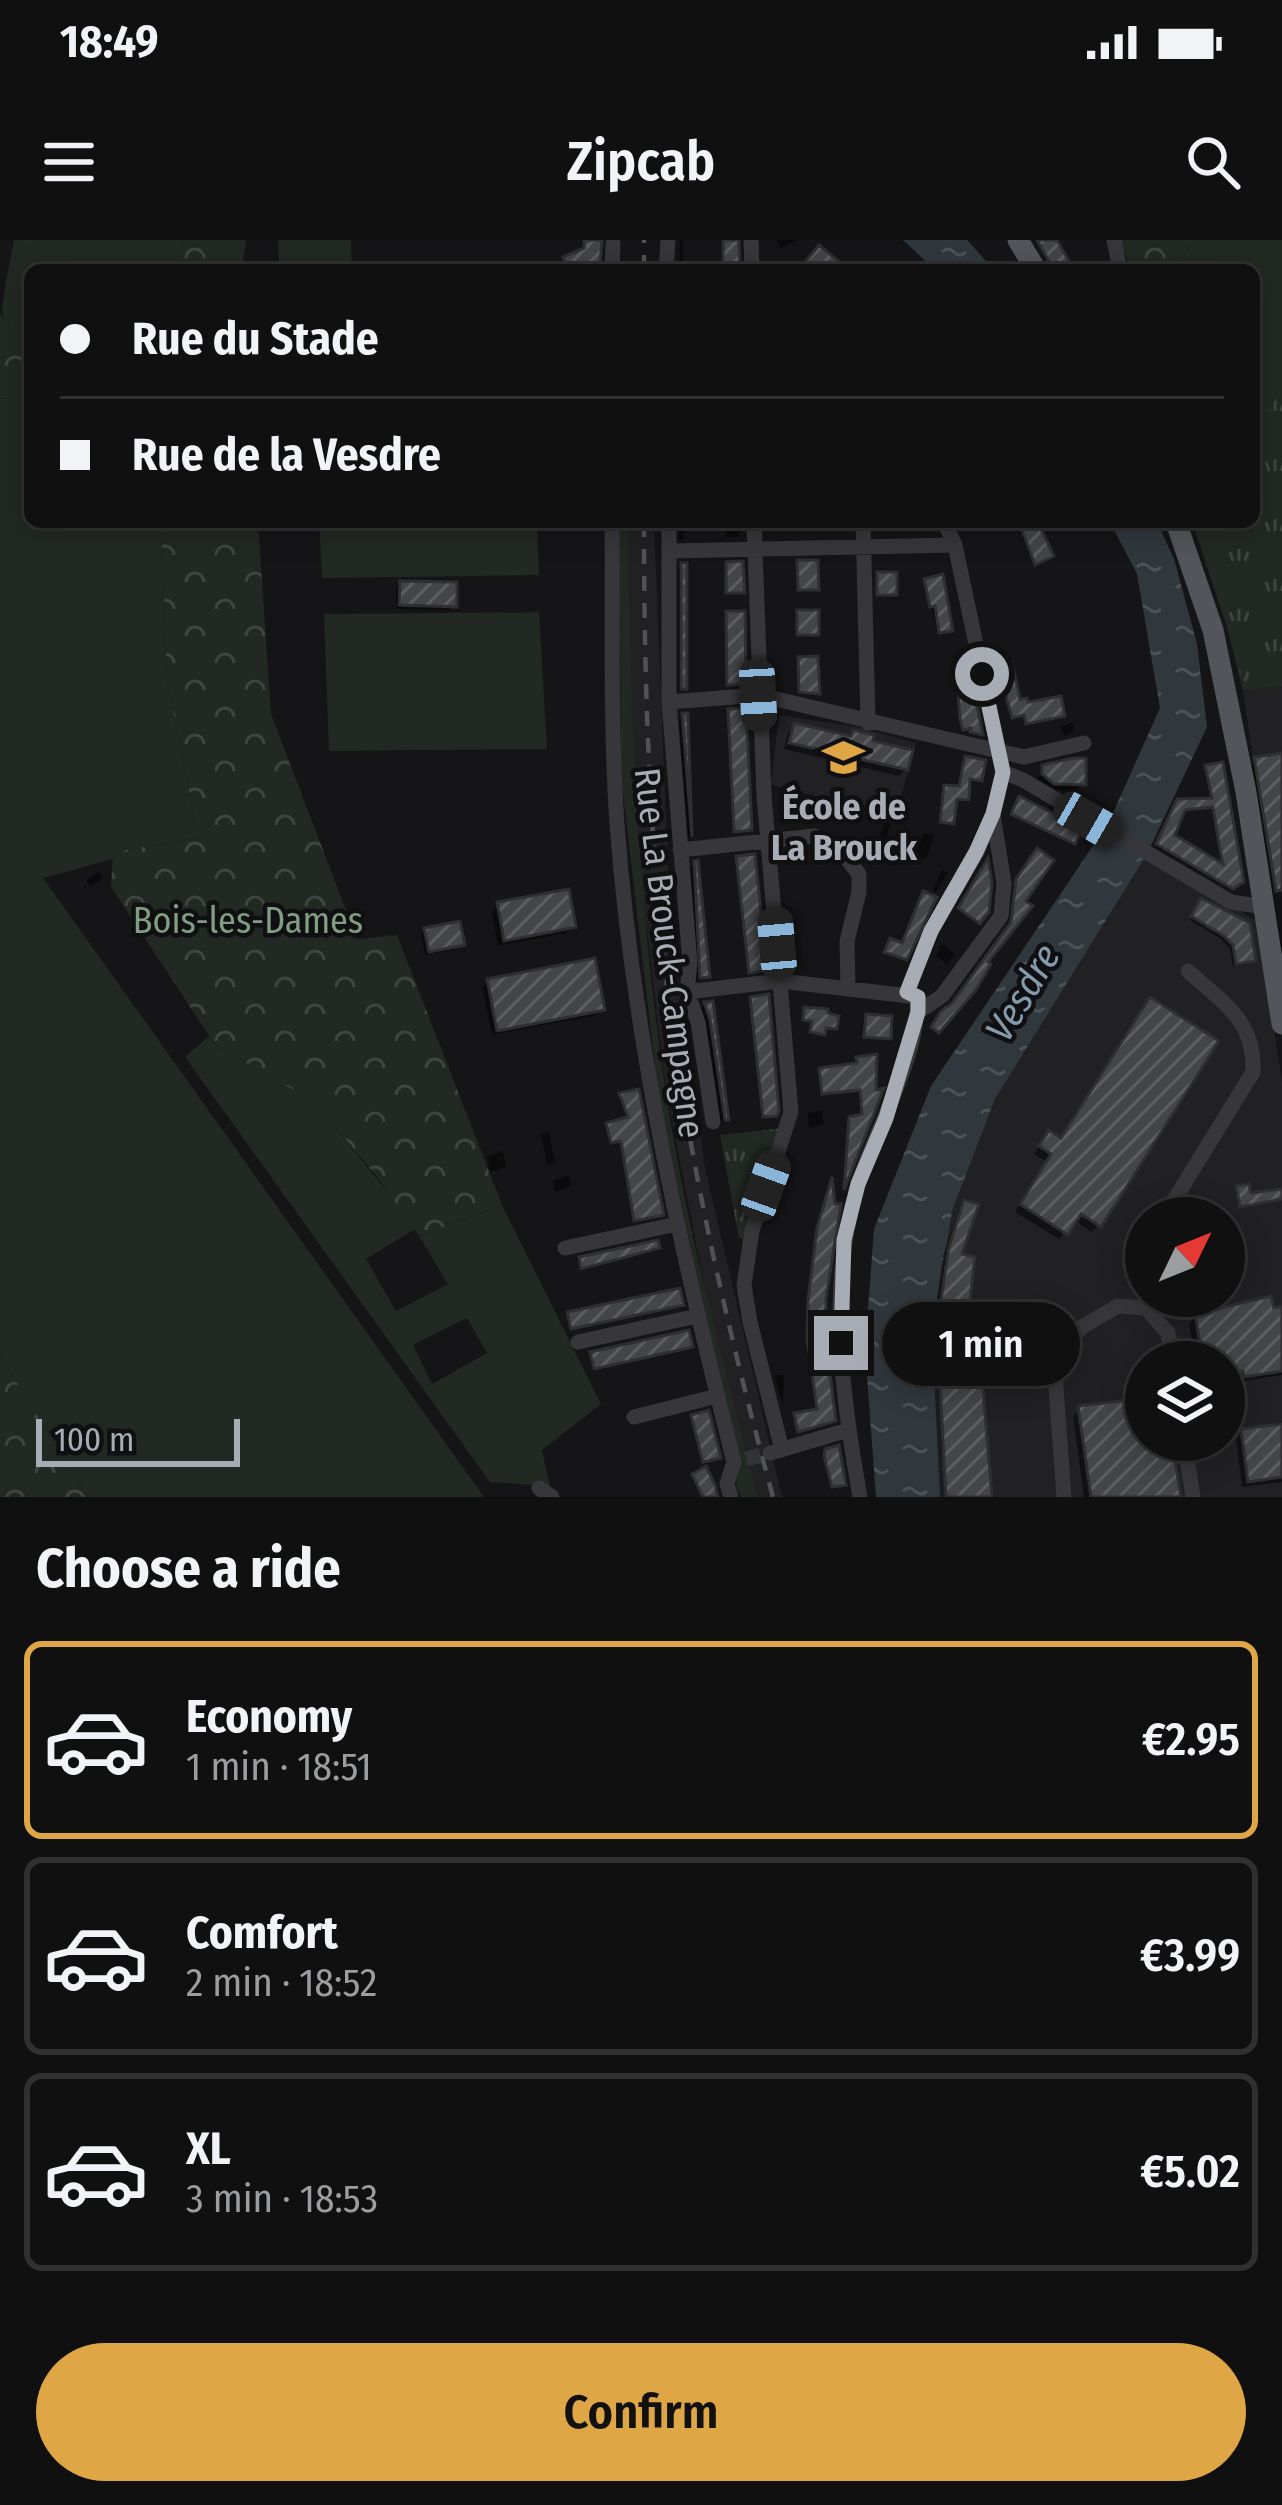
<!DOCTYPE html>
<meta charset="utf-8">
<style>
body{margin:0;font-family:"Fira Sans Condensed",sans-serif;background:#19191a;color:#f1f3f6;height:100vh;display:flex;flex-direction:column;font-size:45px;white-space:nowrap}
*{box-sizing:border-box;margin:0}
p{font-size:39px;color:#9c9d9f}
.icon{flex:none;width:66px;height:66px;fill:none;stroke:currentColor;stroke-width:2;stroke-linecap:round;stroke-linejoin:round}
.map{position:relative;height:1257px;overflow:hidden}
.details{display:flex;flex-direction:column;background:#101011;flex:1}
.details>*{flex:none}
.guide{position:absolute;left:24px;top:24px;width:1236px;height:264px;border-radius:18px;box-shadow:0 6px 30px #0003,0 0 0 3px #303031;display:grid;align-content:center;height:264px;padding:0 36px;background:#101011}
.needle{width:78px;rotate:47deg}
.fabs{position:absolute;left:1125px;top:957px;display:grid;gap:24px}
.fabs a{display:grid;place-items:center;width:120px;height:120px;border-radius:50%;background:#101011;box-shadow:0 6px 30px #0003,0 0 0 3px #303031;font-size:60px}
.scale{position:absolute;left:36px;bottom:30px;width:204px;box-sizing:border-box;padding-left:12px;border:6px solid #a8adb5;border-top:0;font-size:33px;line-height:42px;white-space:nowrap;color:#a8adb5;-webkit-text-stroke:9px #101012;paint-order:stroke}
.end{position:absolute;width:54px;height:54px;margin:-27px;border:15px solid #a8adb5;background:#111;box-shadow:0 0 0 6px #111}
.from{border-radius:50%}
.bubble{position:absolute;height:84px;border-radius:42px;background:#101011;box-shadow:0 6px 30px #0003,0 0 0 3px #303031;font-size:39px;font-weight:600;line-height:84px;text-align:center}
.car{position:absolute;width:36px;height:72px;margin:-36px -18px;border-radius:15px;box-shadow:0 0 9px 3px #0007;background:linear-gradient(#222 24%,#8ab4d8 0 40%,#222 0 76%,#8ab4d8 0 86%,#222 0)}
.guide b{display:flex;align-items:center;gap:42px;height:114px;font-size:45px}
.guide b+b{border-top:3px solid #303031}
.guide i{width:30px;height:30px;background:#f1f3f6}
ul{padding:0;list-style:none}
li{display:flex;align-items:center;gap:36px;height:198px;margin:0 24px 18px;padding:0 12px;border:6px solid #303031;border-radius:18px}
li div{flex:1}
li b{display:block;font-size:45px}
li em{font-style:normal;font-weight:600}
li.on{border-color:#dfa645}
li>.icon{width:108px;height:108px;stroke-width:1.5}
h2{padding:0 36px;font-size:54px;line-height:144px}
.action{display:flex;gap:24px;margin-top:auto;padding:24px 36px}
.action a{flex:1;height:138px;border-radius:72px;background:#dfa645;color:#111;font-size:48px;font-weight:600;line-height:138px;text-align:center}
.status{display:flex;justify-content:space-between;align-items:center;height:84px;padding:0 60px;background:#101011;direction:ltr}
.status svg{height:33px;fill:currentColor}
header{display:flex;justify-content:space-between;align-items:center;height:156px;padding:0 36px;background:#101011;font-size:54px;font-weight:600}
.map>svg:first-child{display:block}
.built{fill:#212124;fill-rule:evenodd}
.grass{fill:#222822;fill-rule:evenodd}
.forest{fill:url(#forest-crowns)}
.park{fill:url(#park-tufts)}
.water{fill:url(#water-ripples)}
.shadow{fill:#0007;fill-rule:evenodd}
.building{fill:url(#building-hatch);stroke:#2f2f32;stroke-width:3;fill-rule:evenodd}
.lines{fill:none;stroke-linecap:round;stroke-linejoin:round}
.minor-tunnel{stroke:#323337;stroke-width:15;stroke-dasharray:15 8;stroke-linecap:butt}
.minor{stroke:#37373b;stroke-width:15}
.major{stroke:#53555a;stroke-width:21}
.rail{stroke:#505256;stroke-width:4.5;stroke-dasharray:15 12;stroke-linecap:butt}
.route{stroke:#a8adb5;stroke-width:15}
.labels{text-anchor:middle;dominant-baseline:central;stroke-width:9;stroke-linejoin:round;paint-order:stroke}
.poi-label{font-size:36px;font-weight:bold;fill:#a8adb5;stroke:#101012}
.park-label{font-size:36px;fill:#819e82;stroke:#101012}
.street-label{font-size:36px;fill:#a8adb5;stroke:#101012}
.water-label{font-size:39px;font-style:italic;fill:#839bad;stroke:#101012}
</style>
<div class="status"><b>18:49</b><svg viewBox="0 0 49 12"><path d="M0 12V9h3v3zM5 12V6h3v6zM10 12V3h3v9zM15 12V0h3v12zM26 1h20v11H26zM47 4h2v5h-2z"/></svg></div>
<header><svg class="icon" aria-label="menu" viewBox="0 0 24 24"><path d="M4 6h16M4 12h16M4 18h16"/></svg>Zipcab<svg class="icon" aria-label="search" viewBox="0 0 24 24"><circle cx="10" cy="10" r="6"/><path d="M15 15l6 6"/></svg></header>
<div class="map">
<svg width="1282" height="1257" viewBox="0 0 1282 1257">
<defs>
<pattern id="forest-crowns" width="20" height="18" patternUnits="userSpaceOnUse" patternTransform="scale(3)"><rect width="20" height="18" fill="#222822"/><path d="M2 6a3 3 0 1 1 6 0M12 15a3 3 0 1 1 6 0" fill="none" stroke="#3f4440"/></pattern>
<pattern id="park-tufts" width="24" height="20" patternUnits="userSpaceOnUse" patternTransform="scale(3)"><rect width="24" height="20" fill="#222822"/><path d="M3 7l-1-3M5 7V3M7 7l1-3M15 17l-1-3M17 17v-4M19 17l1-3" fill="none" stroke="#3f4440"/></pattern>
<pattern id="water-ripples" width="26" height="14" patternUnits="userSpaceOnUse" patternTransform="scale(3)"><rect width="26" height="14" fill="#30383e"/><path d="M2 4q2-2 4 0t4 0M15 11q2-2 4 0t4 0" fill="none" stroke="#4b5258"/></pattern>
<pattern id="building-hatch" width="6" height="6" patternUnits="userSpaceOnUse" patternTransform="scale(3)"><rect width="6" height="6" fill="#444549"/><path d="M-1 1l2-2M0 6l6-6M5 7l2-2" fill="none" stroke="#5c5d61"/></pattern>
</defs>
<rect width="100%" height="100%" fill="#151517"/>
<path class="built" d="M628,282H654L670,679L705,928L782,1257H758L712,1086L666,850L638,616L629,446Z
M1282,446V715L1243,451Z
M779,475L863,488L916,503L896,575L771,545Z
M1147,614L1258,682L1282,842V1257H946L933,1085L952,971L995,859ZM1146,978H1224V1056H1146ZM1146,1122H1224V1200H1146Z"/>
<path class="grass" d="M14,0H182L179,30H30V92C23,88 7,84 3,78C0,62 11,19 14,0Z
M278,0H351L352,30H279Z
M1196,0H1282V446L1243,451L1227,387L1192,282H1254V30H1172Z
M30,156V282H161L167,440L198,598L114,612L113,619L43,638L484,1257H88L0,1115V159Z
M319,282H537L539,335L322,338Z
M619,282H628C629,472 638,659 665,847C686,986 722,1121 758,1257H741L736,1246L738,1232L658,852L621,537Z
M539,372L547,509L329,511L324,374Z
M209,796L216,806L312,859L417,988L366,1019L396,1071L448,1044L419,996L502,965L601,1164L542,1210L550,1246L490,1242L185,817ZM467,1078L487,1113L432,1144L413,1105Z"/>
<path class="forest" d="M182,0H246L242,30H179Z
M1120,0H1196L1172,30H1131Z
M0,73L4,80L30,92V156L0,159Z
M161,282H258L271,474L357,699L397,695L502,965L419,996L378,938L312,860L216,806L111,647L113,612L198,598L167,440Z
M0,1115L88,1257H0Z"/>
<path class="park" d="M1277,158L1282,162V444L1244,449L1229,388L1193,282H1254V192Z
M784,888L746,999L739,998L720,895Z"/>
<path class="water" d="M903,0H967L994,30H935Z
M1110,282H1157L1174,319L1197,404L1207,487L1147,614L995,859L952,971L934,1084L937,1086L946,1257H876L865,1109L874,989L931,846L1109,582L1160,468L1137,334Z"/>
<path class="shadow" d="M680,0H683V30H679Z
M776,0H798L780,8Z
M678,282H685L683,300H679Z
M726,282H740L739,297H726Z
M798,282H815V290L798,291Z
M1021,282H1033L1048,318L1033,325L1018,285Z
M682,326L684,447L678,452V330Z
M925,341L950,390L948,392L938,393Z
M401,344L454,366L449,370L396,369V349Z
M999,428L1018,463L1062,475L1024,485L1022,476L1010,478Z
M685,476L692,595L688,599L679,481Z
M1072,482L1074,491L1064,496L1061,487Z
M795,486L870,503L906,529L899,536L784,509L788,493Z
M1282,516V716L1249,527L1256,520Z
M966,519L979,540H967L966,559L954,561L951,583L938,584L942,551L958,549Z
M1207,527L1238,644L1229,649L1156,607L1176,565L1211,561ZM1212,568L1222,627L1171,596L1181,571Z
M1044,528L1083,543L1076,550H1047L1036,542Z
M783,557L803,562L801,572L778,570Z
M1019,561L1072,602L1012,576Z
M886,580L891,583L885,600L879,606L885,608L880,621L874,619L878,607L882,603L877,601Z
M923,593L934,595L926,619L915,617Z
M695,624L707,736L697,741L690,628Z
M942,630L948,632L936,652L933,650Z
M99,631L103,638L90,647L86,640Z
M498,665L573,686L566,693L498,706L492,672Z
M1198,666L1253,720L1249,724L1233,726L1230,709L1221,699L1190,680Z
M425,691L462,704L457,709L425,715L421,695Z
M941,704L955,714L947,724L936,716Z
M488,742L602,769L596,775L492,795L482,748Z
M1150,761L1099,985L1092,992L1074,980L1059,999L1015,972L1047,922L1034,914L1043,901L1060,900Z
M710,764L726,878L721,883L700,769Z
M858,819L872,854L879,853L844,941L848,882L861,877L858,850L821,855L818,833L856,826Z
M636,853L658,975L633,981L620,901L609,903L606,888L627,881L619,858Z
M822,870L824,884L809,888L808,873Z
M549,892L555,922L547,925L541,895Z
M503,911L506,927L490,932L487,916Z
M569,935L571,946L555,952L553,941Z
M965,963L958,1016L964,1088L989,1257H940L932,1094L943,1016L959,970Z
M1282,1069V1135L1238,1142L1237,1137L1224,1139V1122H1196L1189,1084L1196,1077Z
M1022,1101L1020,1110L1002,1111L1005,1102Z
M776,1135H784L783,1165L774,1136Z
M1146,1161V1200H1171L1179,1257H1084L1073,1176L1080,1169Z
M1282,1187V1242L1242,1247L1236,1199L1243,1192Z"/>
<path class="building" d="M584,0H602L600,26L568,30L563,17L584,8Z
M723,0H739L740,30H723Z
M1037,0H1057L1074,30H1054Z
M819,5L849,30H815L805,22Z
M1019,282H1038L1054,316L1035,325Z
M797,320H818L819,350H798Z
M743,321L745,353H726V322Z
M681,323H687V449H681Z
M877,332H897V355H877Z
M943,334L953,391L939,393L935,366L930,367L924,339Z
M400,341L457,342V367L399,365Z
M797,370H819V395H797Z
M726,371H745L746,444L727,445Z
M818,416L820,454L799,452L798,417Z
M1012,422L1020,459L1027,458L1028,462L1061,456L1065,476L1026,484L1024,475L1012,478L997,425Z
M968,424L969,446H973L983,495L970,492L971,488L963,490L960,479L956,425Z
M746,468L752,590L734,592L728,469Z
M682,473H688L692,597Z
M794,483L851,496L853,490L874,495L873,501L913,510L908,530L789,503Z
M1282,513V650L1276,651L1254,517Z
M965,516L986,520L982,541L970,539L969,560L957,559L954,584L940,582L944,545L959,546Z
M1074,518H1086V545L1054,544L1042,534V525Z
M1223,522L1244,642L1233,649L1156,604L1177,559L1212,558L1205,525ZM1213,567L1219,604L1223,624L1175,595L1185,570Z
M1019,556L1076,585L1082,591L1075,604L1011,574Z
M1037,608L1054,620L1026,661L1033,666L988,722L991,724L976,750L939,793L931,787L941,771L952,763L1011,682L1016,639Z
M755,614L767,730L749,733L736,616Z
M988,618L992,643L989,672L980,684L958,668Z
M698,620L710,737L700,738L694,621Z
M569,649L576,687L504,701L497,662Z
M923,651L937,657L907,720L884,712L890,698L902,703Z
M1201,658L1250,683L1256,721L1236,724L1233,705L1224,696L1191,676Z
M460,681L465,705L429,712L424,688Z
M595,718L605,770L497,791L487,739Z
M769,754L779,871L777,876L763,877L750,757Z
M1150,757L1219,801L1101,987L1081,974L1068,995L1020,964L1051,914L1039,906L1049,890L1061,898Z
M713,761L729,880H725L710,780L704,762Z
M804,767L828,769V773L839,776L837,789L826,788L825,795L810,792L812,781L803,780Z
M866,774L892,776L891,799L864,797Z
M877,814L876,850L884,848L844,950L849,877L862,874L860,850L822,854L819,828L857,823L856,817Z
M639,849L664,975L634,981L621,901L611,903L606,883L628,877L619,853Z
M832,937L835,964H841L826,1059V1102L836,1181L798,1192L794,1173L817,1169L807,1098L808,1060L817,988Z
M1249,944L1251,953L1282,949V959L1240,967L1236,946Z
M964,960L979,964L962,1014L975,1017L967,1088L972,1138H982L992,1257H946L937,1086L949,1007Z
M658,1000L660,1008L581,1029L579,1017Z
M680,1048L684,1065L571,1089L567,1072Z
M1271,1056L1274,1068L1282,1066V1131L1244,1137L1243,1131L1224,1135V1122H1203L1195,1074Z
M689,1090L693,1107L594,1129L590,1112Z
M1146,1158V1200H1172L1181,1257H1091L1078,1166Z
M709,1170L721,1218L703,1222L691,1175Z
M1282,1184V1237L1248,1242L1241,1189Z
M839,1205L846,1245L832,1247L824,1216L825,1209Z
M706,1226L715,1245L718,1257H703L692,1234Z"/>
<g class="lines">
<path class="minor-tunnel" d="M746,1219L770,1213"/>
<path class="minor" d="M751,0L752,30
M1114,0L1120,30
M612,30L613,4
M666,30L668,0
M612,282C613,382 610,484 617,584C633,800 681,1012 734,1222L727,1244L731,1257
M669,282V462L690,723L687,752L698,782L713,882
M754,282L764,555L791,872L752,991L744,1045L750,1082L782,1210
M863,282L868,483
M670,311L955,305
M669,462L759,455L1024,517L1084,503
M1003,532L1023,540L1231,662L1264,667
M680,610L814,596L840,610L859,634V652L847,701L848,748
M687,752L780,741L918,757C917,824 876,885 857,948C827,1048 842,1156 860,1257
M907,753L931,691L977,612L993,574L1003,532L955,305L944,282
M918,772L942,756L1001,676L1004,643L993,575
M1163,978L1253,832C1255,780 1224,764 1188,731
M1146,1006L1141,1014L1146,1068
M565,1008L677,984
M578,1102L697,1076
M634,1177L717,1156
M1184,1200L1193,1257
M770,1213L848,1190
M539,1248L552,1257
M1064,1257L1055,1133L1080,1088L1118,1066L1146,1068L1168,1093L1173,1122"/>
<path class="major" d="M1018,0L1036,30
M1176,282L1213,390L1246,552L1282,784"/>
<path class="rail" d="M644,30V0
M644,282C644,428 648,574 664,720C684,902 725,1081 773,1257"/>
</g>
<g class="lines">
<path class="route" d="M841,1103L844,1000L858,944L886,878L918,772V757L907,752L931,691L976,612L993,574L1003,532L982,434"/>
</g>
<defs>
<symbol id="school-bare" viewBox="-9 -9 18 18"><path d="M0-5L7-2L0 1L-7-2ZM-4 1L0 2.5L4 1V4Q0 6-4 4Z" fill="#dfa645" stroke="#101012" stroke-width="2.5" paint-order="stroke"/></symbol>
</defs>
<g fill-rule="evenodd">
<use href="#school-bare" x="814" y="488" width="59" height="59"/>
</g>
<g class="labels">
<g class="poi-label">
<text x="844" y="567">École de<tspan x="844" dy="41">La Brouck</tspan></text>
</g>
<g class="park-label">
<text x="248" y="681">Bois-les-Dames</text>
</g>
<g class="street-label">
<text transform="translate(669 713) rotate(83)">Rue La Brouck-Campagne</text>
</g>
<g class="water-label">
<text transform="translate(1023 753) rotate(-59)">Vesdre</text>
</g>
</g>
</svg>
<div class="fabs">
<a><svg class="needle" viewBox="-14 -14 28 28"><path d="M0-13l5 13h-10z" fill="#e53935"/><path d="M0 13l5-13h-10z" fill="#9c9d9f"/></svg></a>
<a><svg class="icon" aria-label="layers" viewBox="0 0 24 24"><path d="M12 4l9 5-9 5-9-5zM3 14l9 5 9-5"/></svg></a>
</div>
<div class="scale">100 m</div>
<i class="end from" style="left:982px;top:434px"></i>
<i class="end" style="left:841px;top:1103px"></i>
<div class="bubble" style="left:882px;top:1062px;width:198px">1 min</div>
<i class="car" style="left:758px;top:455px;rotate:177deg"></i>
<i class="car" style="left:1088px;top:580px;rotate:120deg"></i>
<i class="car" style="left:777px;top:703px;rotate:355deg"></i>
<i class="car" style="left:766px;top:946px;rotate:20deg"></i>
<div class="guide">
<b><i class="from"></i>Rue du Stade</b>
<b><i></i>Rue de la Vesdre</b>
</div>
</div>
<section class="details">
<h2>Choose a ride</h2>
<ul>
<li class="on"><svg class="icon" aria-label="car" viewBox="0 0 24 24"><path d="M5 17H2v-5l4-1 3-4h7l3 4 3 1v5h-3M9 17h6M6 11h13"/><circle cx="7" cy="17" r="2"/><circle cx="17" cy="17" r="2"/></svg><div><b>Economy</b><p>1 min · 18:51</p></div><em>€2.95</em></li>
<li><svg class="icon" aria-label="car" viewBox="0 0 24 24"><path d="M5 17H2v-5l4-1 3-4h7l3 4 3 1v5h-3M9 17h6M6 11h13"/><circle cx="7" cy="17" r="2"/><circle cx="17" cy="17" r="2"/></svg><div><b>Comfort</b><p>2 min · 18:52</p></div><em>€3.99</em></li>
<li><svg class="icon" aria-label="car" viewBox="0 0 24 24"><path d="M5 17H2v-5l4-1 3-4h7l3 4 3 1v5h-3M9 17h6M6 11h13"/><circle cx="7" cy="17" r="2"/><circle cx="17" cy="17" r="2"/></svg><div><b>XL</b><p>3 min · 18:53</p></div><em>€5.02</em></li>
</ul>
<div class="action"><a>Confirm</a></div>
</section>
